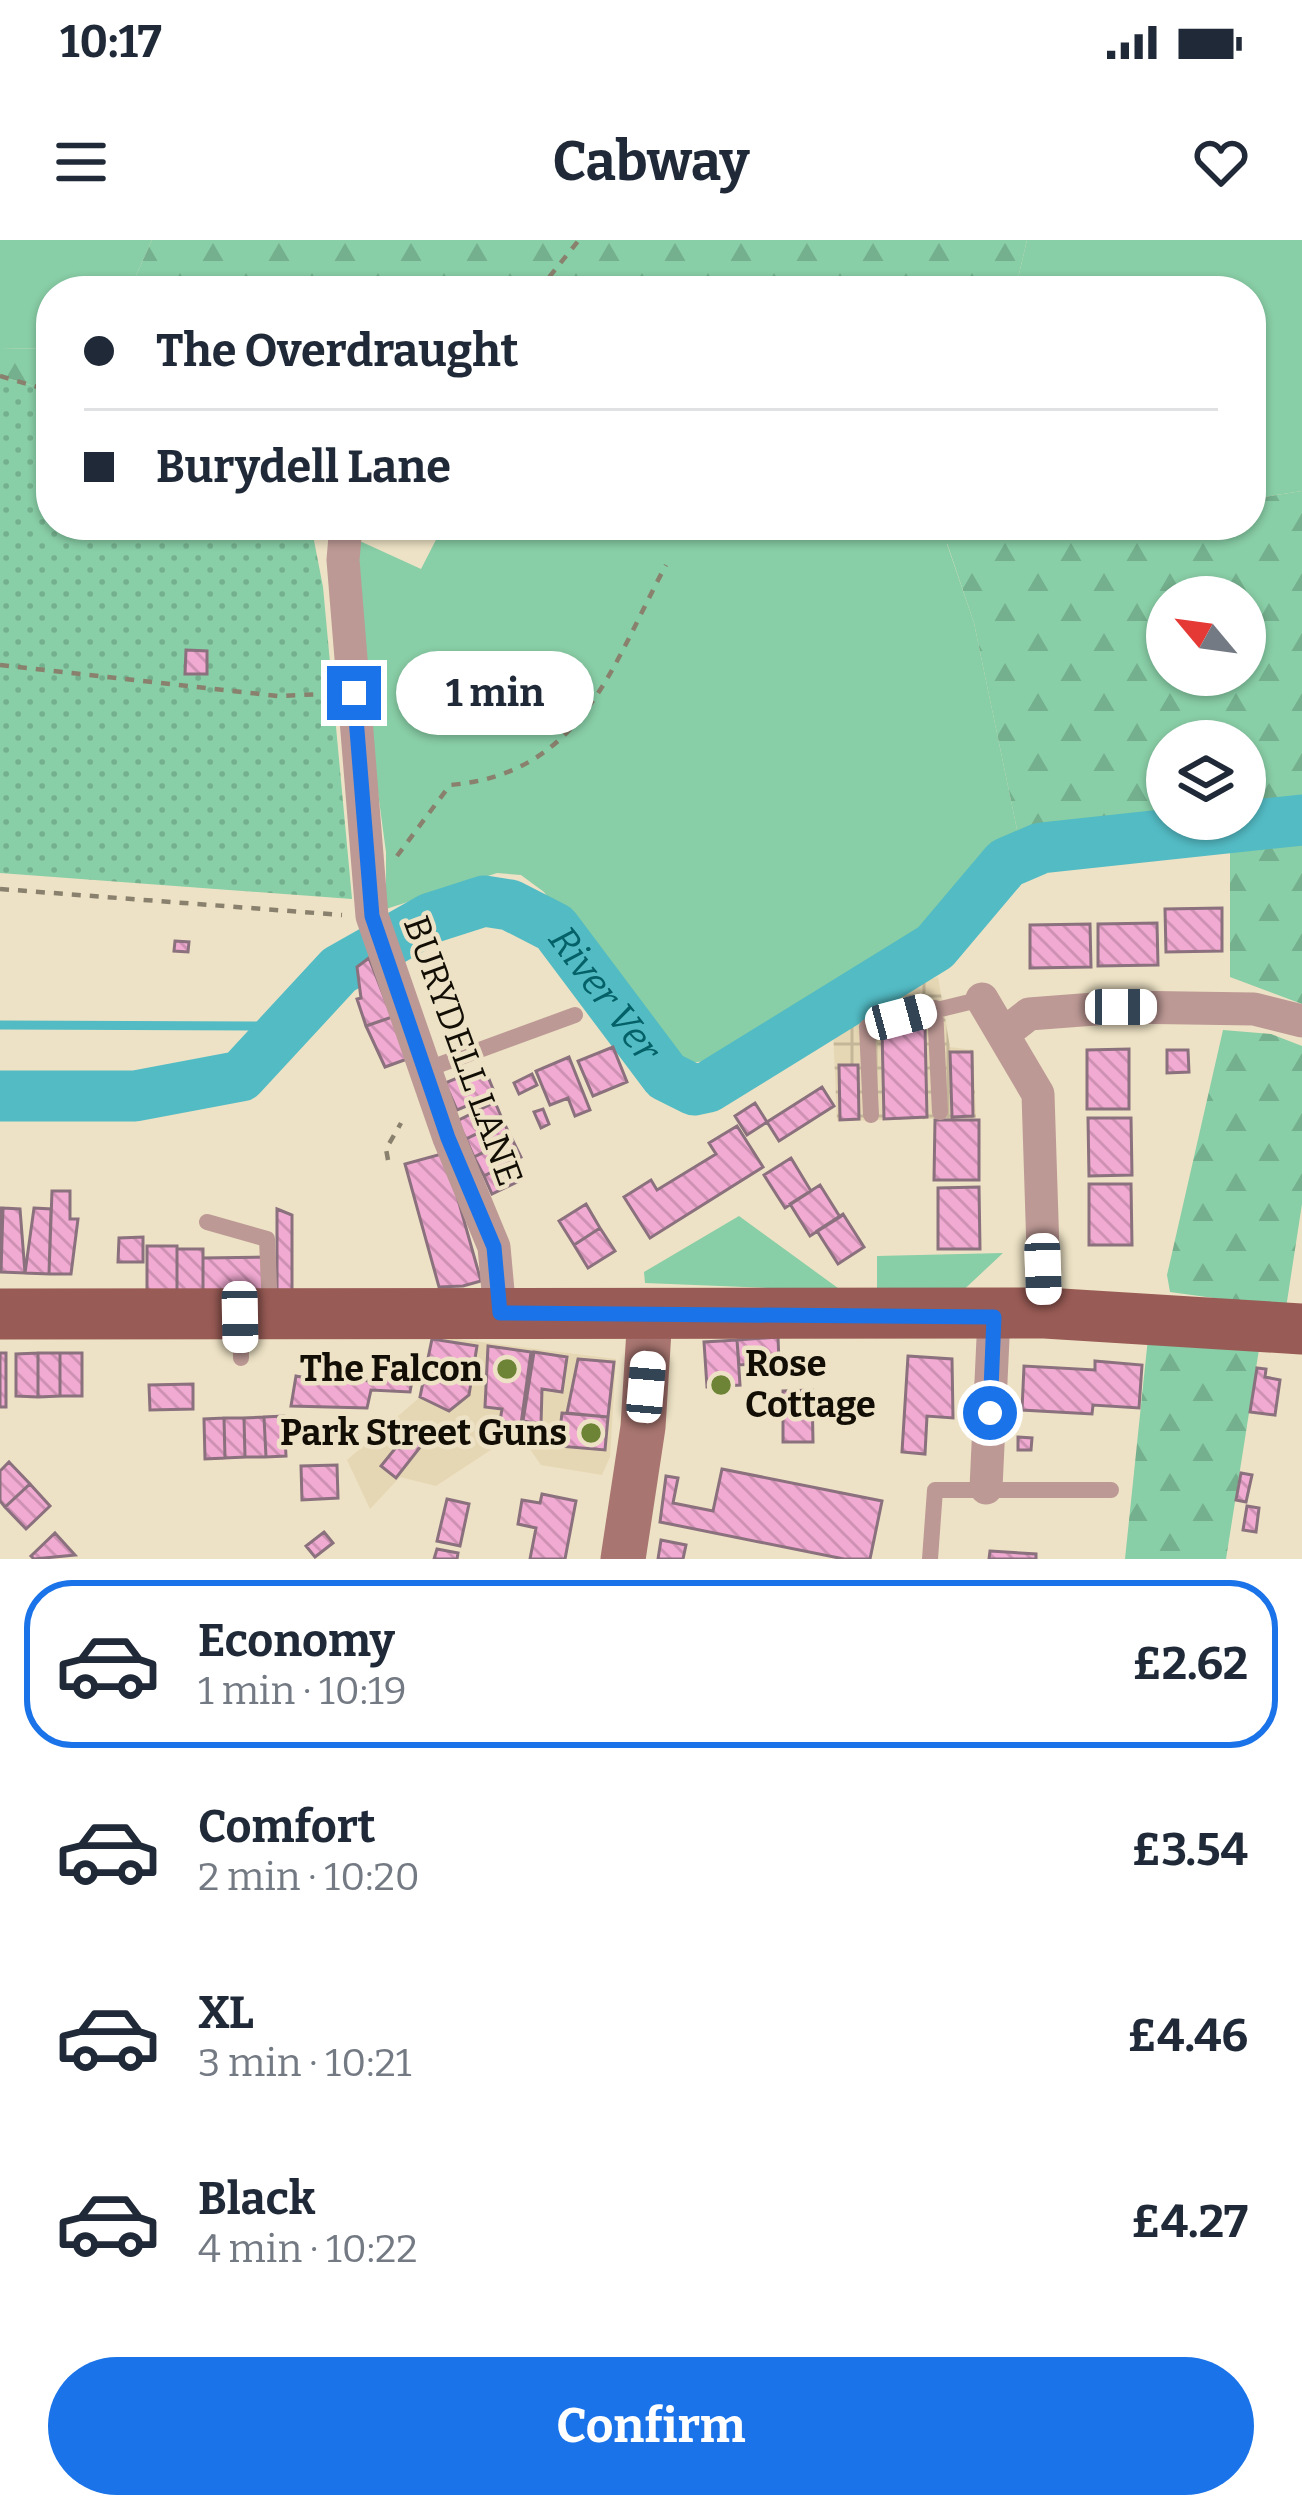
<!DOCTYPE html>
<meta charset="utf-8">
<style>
body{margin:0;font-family:Bitter,serif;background:#f2f2f3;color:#1f2937;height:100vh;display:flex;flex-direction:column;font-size:45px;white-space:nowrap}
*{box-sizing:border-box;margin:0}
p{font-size:39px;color:#747a83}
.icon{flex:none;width:66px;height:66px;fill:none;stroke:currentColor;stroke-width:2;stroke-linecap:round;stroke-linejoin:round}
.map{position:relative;height:1319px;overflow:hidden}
.panel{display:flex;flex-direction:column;background:#fff;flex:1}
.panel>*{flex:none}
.top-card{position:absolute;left:36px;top:36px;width:1230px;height:264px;border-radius:48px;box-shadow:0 3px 9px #0004;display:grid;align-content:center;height:264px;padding:0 48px;background:#fff}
.needle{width:78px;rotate:299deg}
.controls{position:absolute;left:1146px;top:336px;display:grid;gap:24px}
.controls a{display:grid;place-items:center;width:120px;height:120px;border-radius:50%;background:#fff;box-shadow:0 3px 9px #0004;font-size:60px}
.end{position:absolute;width:54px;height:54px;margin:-27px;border:15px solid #1a73e8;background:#fff;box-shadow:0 0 0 6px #fff}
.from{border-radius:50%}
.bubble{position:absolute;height:84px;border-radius:42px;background:#fff;box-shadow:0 3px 9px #0004;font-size:39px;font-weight:700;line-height:84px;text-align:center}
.car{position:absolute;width:36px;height:72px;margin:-36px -18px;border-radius:15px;box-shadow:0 0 9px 3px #0007;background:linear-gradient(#fff 24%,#345 0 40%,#fff 0 76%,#345 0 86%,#fff 0)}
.top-card b{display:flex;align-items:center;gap:42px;height:114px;font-size:45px}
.top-card b+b{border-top:3px solid #e0e1e3}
.top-card i{width:30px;height:30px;background:#1f2937}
ul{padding:21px 0 0;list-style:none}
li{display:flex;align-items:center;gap:36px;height:168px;margin:0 24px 18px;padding:0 24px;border:6px solid transparent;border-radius:48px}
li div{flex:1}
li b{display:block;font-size:45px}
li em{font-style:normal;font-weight:700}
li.active{border-color:#1a73e8}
li>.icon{width:108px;height:108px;stroke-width:1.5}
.button{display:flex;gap:24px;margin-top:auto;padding:24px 48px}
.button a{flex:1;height:138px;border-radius:72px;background:#1a73e8;color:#fff;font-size:48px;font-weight:700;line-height:138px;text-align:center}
.status{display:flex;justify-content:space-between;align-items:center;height:84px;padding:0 60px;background:#fff;direction:ltr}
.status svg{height:33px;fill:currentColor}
header{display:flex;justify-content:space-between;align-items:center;height:156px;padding:0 48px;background:#fff;font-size:54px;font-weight:700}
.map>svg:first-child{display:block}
.built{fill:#e6d7b4}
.industrial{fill:url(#industrial-grid)}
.grass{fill:#88cea6}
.forest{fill:url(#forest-firs);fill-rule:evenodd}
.garden{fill:url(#garden-dots)}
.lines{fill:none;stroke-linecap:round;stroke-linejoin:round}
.stream{stroke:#53bbc4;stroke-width:9}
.river{stroke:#53bbc4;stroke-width:51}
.building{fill:url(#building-back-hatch);stroke:#8b707e;stroke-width:3}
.path{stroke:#89816d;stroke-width:4.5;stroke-dasharray:9 9;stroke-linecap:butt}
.lane{stroke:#bd9995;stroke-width:16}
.street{stroke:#bd9995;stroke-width:33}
.secondary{stroke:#a87570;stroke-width:45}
.primary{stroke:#995b55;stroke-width:51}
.route{stroke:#1a73e8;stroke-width:15}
.poi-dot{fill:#6d8335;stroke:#ede2c5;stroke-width:4.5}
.labels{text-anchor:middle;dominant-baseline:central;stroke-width:9;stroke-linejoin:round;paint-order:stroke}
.street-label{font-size:36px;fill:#120e05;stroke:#ede2c5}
.poi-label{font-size:36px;font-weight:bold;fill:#120e05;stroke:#ede2c5;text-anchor:end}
.water-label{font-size:39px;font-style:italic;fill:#046168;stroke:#ede2c5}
</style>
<div class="status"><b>10:17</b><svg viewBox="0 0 49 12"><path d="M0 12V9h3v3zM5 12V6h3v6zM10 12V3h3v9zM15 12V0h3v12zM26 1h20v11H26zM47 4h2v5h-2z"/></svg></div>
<header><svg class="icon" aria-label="menu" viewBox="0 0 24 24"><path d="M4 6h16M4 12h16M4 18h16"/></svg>Cabway<svg class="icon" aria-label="heart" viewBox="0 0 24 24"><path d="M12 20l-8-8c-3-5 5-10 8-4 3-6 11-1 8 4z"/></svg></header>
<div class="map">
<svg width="1302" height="1319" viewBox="0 0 1302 1319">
<defs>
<pattern id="industrial-grid" width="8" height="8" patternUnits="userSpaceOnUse" patternTransform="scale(3)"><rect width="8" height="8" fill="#e6d7b4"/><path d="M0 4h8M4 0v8" fill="none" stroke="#c4b799"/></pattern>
<pattern id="forest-firs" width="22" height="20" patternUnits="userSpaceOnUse" patternTransform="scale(3)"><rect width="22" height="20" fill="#88cea6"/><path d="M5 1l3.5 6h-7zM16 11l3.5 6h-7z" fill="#74b08d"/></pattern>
<pattern id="garden-dots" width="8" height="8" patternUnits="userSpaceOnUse" patternTransform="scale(3)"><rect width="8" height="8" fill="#88cea6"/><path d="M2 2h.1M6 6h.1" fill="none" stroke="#74b08d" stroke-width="1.8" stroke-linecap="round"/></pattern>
<pattern id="building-back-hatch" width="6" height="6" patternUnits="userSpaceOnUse" patternTransform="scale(3)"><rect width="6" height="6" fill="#f1aad2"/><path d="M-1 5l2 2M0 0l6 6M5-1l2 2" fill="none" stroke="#ce91b3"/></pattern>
</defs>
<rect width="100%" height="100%" fill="#ede2c5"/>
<path class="built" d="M433,1096L616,1119L610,1217L602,1235L541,1225L518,1192L436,1246L400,1237L370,1269L347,1220L419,1158Z"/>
<path class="industrial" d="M938,737L950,807L973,810L976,878L837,881L833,789L902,747Z"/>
<path class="grass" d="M0,0H152L129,51H51V109L0,108Z
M1027,0H1302V251L1251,259V51H1015Z
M456,285H1071L947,304L974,383L1019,599L943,680L869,739L721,819L690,823L663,811L544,652L521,635L497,633L386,669V612L364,448L351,297L421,329L441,290Z
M739,976L842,1051L645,1043L644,1032Z
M1003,1013L956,1057H877V1016Z"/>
<path class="forest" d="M152,0H1027L1015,51H129Z
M0,108L51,109V151L0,136Z
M1302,251V564L1245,567V501H1167V578L1019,599L974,383L947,303L1071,285H1251V259ZM1167,357H1245V435H1167Z
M1230,604H1302V764L1230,737Z
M1223,790L1271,794L1302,806V964L1286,1068L1170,1052L1167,1035Z
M1148,1098L1260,1103L1226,1319H1125Z"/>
<path class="garden" d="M0,136L51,151V285H311L323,347L352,659L0,633Z"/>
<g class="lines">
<path class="stream" d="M0,785L261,786L339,730"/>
<path class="river" id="s1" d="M0,856H135L241,836L339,730L431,678L484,661L510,665L555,688L666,836L694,850L708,847L935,707L1006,623L1041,608L1302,580"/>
</g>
<path class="building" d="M186,410L207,411V434H185Z
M1222,668V711L1166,712L1165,669Z
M1157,683L1158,725L1098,726V684Z
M1090,684L1091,727L1030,728V685Z
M175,701L189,702L188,712L174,711Z
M369,718L392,777L366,786L357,759L361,758L357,727Z
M392,777L407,819L385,827L366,786Z
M925,788L927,877L884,879L882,790Z
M613,807L627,842L593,856L578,821Z
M1129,809V869H1087V810Z
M1167,810H1188L1189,832L1167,833Z
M950,812H972L973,876L952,877Z
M569,817L590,870L575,876L568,858L550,865L536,831Z
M839,825H858L859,879L840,880Z
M484,827L495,854L457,870L445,843Z
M532,834L537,845L519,854L514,843Z
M822,847L834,866L779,901L767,882Z
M495,862L503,881L466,899L457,881Z
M755,863L767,882L747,895L735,876Z
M543,869L549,884L541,888L534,872Z
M1088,878H1131L1132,935L1089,936Z
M935,880H979V940H934Z
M503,881L512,899L474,917L466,899Z
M737,886L763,927L650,998L624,957L651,940L657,950L716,914L709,903Z
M512,899L521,917L484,936L474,917Z
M445,913L481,1041L463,1046L439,1047L405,924Z
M791,918L811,951L785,968L764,935Z
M508,924L517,942L492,954L484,936Z
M1089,944H1131L1132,1005H1089Z
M820,945L840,977L810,996L790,964Z
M979,947L980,1009H938V948Z
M52,951H70V979H78L71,1034H49Z
M586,964L600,988L574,1005L559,981Z
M0,968H3L1,1032H0Z
M3,968L20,969L25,1033L1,1032Z
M34,968L51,969L49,1034L25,1033Z
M277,969L292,975V1051H277Z
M843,974L864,1007L838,1024L817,991Z
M600,988L615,1011L588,1028L574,1005Z
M143,997V1022H118L119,998Z
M147,1006H177V1054H147Z
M177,1009H203V1054H177Z
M264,1017V1054H203V1018Z
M778,1097L779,1122L739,1125L737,1100Z
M432,1099L477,1106L469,1155L449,1171L420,1157Z
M737,1100L740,1145L707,1147L704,1102Z
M488,1106L531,1112L521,1184L500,1181L502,1169L485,1167Z
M534,1112L567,1117L562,1152L542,1149L541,1184L523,1181Z
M0,1113H6V1167H0Z
M38,1113H60V1156L38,1157Z
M38,1113V1157L16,1156V1114Z
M60,1113H82V1156H60Z
M908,1116L952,1119L953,1178L927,1176L925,1214L902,1212Z
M578,1119L614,1122L608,1177L567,1173Z
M395,1120L415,1124L410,1152L371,1150L367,1168L291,1166L296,1136L334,1143L335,1138L373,1141L377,1121Z
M1095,1121L1142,1125L1139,1168L1093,1165L1092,1174L1022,1170L1024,1126L1095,1130Z
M1257,1128L1266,1129L1265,1137L1280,1140L1275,1175L1250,1172Z
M193,1144V1169L150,1170L149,1145Z
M812,1150L813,1202H783V1151Z
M562,1173L608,1177L605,1210L558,1206Z
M284,1176L286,1216L266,1217L264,1177Z
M264,1177L266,1217H245L244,1178Z
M224,1178L225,1218L205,1219L204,1179Z
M224,1178H244L245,1217L225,1218Z
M406,1195L421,1206L396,1238L381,1226Z
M1018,1197L1032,1198L1031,1210H1018Z
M9,1222L30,1244L5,1267L0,1261V1231Z
M337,1225L338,1258L302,1260L301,1226Z
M722,1229L882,1261L870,1319H844L660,1282L666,1236L678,1238L673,1263L713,1271Z
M1241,1233L1252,1235L1246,1262L1236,1260Z
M30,1244L50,1266L26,1289L5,1267Z
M542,1254L576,1261L565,1319H530L536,1288L518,1284L522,1260L540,1263Z
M447,1259L469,1264L460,1306L437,1301Z
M1247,1266L1259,1268L1256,1292L1243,1290Z
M324,1292L333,1303L315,1317L306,1306Z
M55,1293L75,1315L34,1319L31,1316Z
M661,1300L686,1305L683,1319H658Z
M437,1309L458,1313L457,1319H434Z
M990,1311L1036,1314V1319H989Z"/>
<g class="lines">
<path class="path" d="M538,51L579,0
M0,136L51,151
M0,425L278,456L324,454
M397,616L450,545C582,534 611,427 666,325
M0,649L342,675
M388,920L386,909L401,883"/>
<path class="lane" d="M935,768L940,872
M425,830L575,775
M871,875L867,787L982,759
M207,982L267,999L270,1070
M240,1077L241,1118
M930,1319L935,1250H1111"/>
<path class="street" d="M346,285L343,320L372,676L449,898L494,1007L500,1073
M982,759L1038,854L1045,1073
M1006,792L1029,774L1121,767L1254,769L1302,781
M986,1248L994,1077"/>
<path class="secondary" d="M623,1319L643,1187L650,1074"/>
<path class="primary" d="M0,1074L1045,1073L1302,1089"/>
</g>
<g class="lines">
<path class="route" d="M354,453L372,676L448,898L494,1007L500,1073L994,1077L990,1173"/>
</g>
<g class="poi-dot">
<circle cx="507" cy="1129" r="12"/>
<circle cx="721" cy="1145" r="12"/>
<circle cx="591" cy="1193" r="12"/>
</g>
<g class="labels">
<g class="street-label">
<text transform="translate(463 811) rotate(70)">BURYDELL LANE</text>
</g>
<g class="poi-label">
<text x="745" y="1124" text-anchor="start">Rose<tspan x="745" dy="41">Cottage</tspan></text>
<text x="483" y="1129">The Falcon</text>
<text x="567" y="1193">Park Street Guns</text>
</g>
<g class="water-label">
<text stroke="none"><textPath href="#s1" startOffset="708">River Ver</textPath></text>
</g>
</g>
</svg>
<div class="controls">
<a><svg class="needle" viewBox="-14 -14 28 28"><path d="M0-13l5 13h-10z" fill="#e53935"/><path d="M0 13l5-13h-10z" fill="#747a83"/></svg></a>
<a><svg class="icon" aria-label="layers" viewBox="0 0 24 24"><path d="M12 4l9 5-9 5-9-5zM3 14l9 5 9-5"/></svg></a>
</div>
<i class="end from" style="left:990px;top:1173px"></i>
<i class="end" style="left:354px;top:453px"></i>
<div class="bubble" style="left:396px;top:411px;width:198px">1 min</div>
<i class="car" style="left:1121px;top:767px;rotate:90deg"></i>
<i class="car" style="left:901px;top:777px;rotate:75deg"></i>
<i class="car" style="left:1043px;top:1029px;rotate:178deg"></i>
<i class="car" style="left:240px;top:1077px;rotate:179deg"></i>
<i class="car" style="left:646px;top:1147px;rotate:5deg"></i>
<div class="top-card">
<b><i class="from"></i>The Overdraught</b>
<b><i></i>Burydell Lane</b>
</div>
</div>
<section class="panel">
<ul>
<li class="active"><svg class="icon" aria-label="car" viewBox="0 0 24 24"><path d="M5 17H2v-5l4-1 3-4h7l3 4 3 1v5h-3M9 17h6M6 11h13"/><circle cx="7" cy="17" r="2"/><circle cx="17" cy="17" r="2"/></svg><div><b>Economy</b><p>1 min · 10:19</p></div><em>£2.62</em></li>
<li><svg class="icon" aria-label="car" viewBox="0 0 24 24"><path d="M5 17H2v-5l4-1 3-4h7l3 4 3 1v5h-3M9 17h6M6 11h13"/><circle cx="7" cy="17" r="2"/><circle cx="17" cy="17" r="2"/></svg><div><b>Comfort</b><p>2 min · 10:20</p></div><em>£3.54</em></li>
<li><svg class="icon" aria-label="car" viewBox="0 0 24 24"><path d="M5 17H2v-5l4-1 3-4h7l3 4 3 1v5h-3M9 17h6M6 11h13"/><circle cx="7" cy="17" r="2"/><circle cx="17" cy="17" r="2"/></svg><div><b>XL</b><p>3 min · 10:21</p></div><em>£4.46</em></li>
<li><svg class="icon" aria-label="car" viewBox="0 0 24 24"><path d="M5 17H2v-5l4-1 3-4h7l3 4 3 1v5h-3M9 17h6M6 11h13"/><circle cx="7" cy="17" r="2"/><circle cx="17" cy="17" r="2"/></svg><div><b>Black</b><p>4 min · 10:22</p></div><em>£4.27</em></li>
</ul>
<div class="button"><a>Confirm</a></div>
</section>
